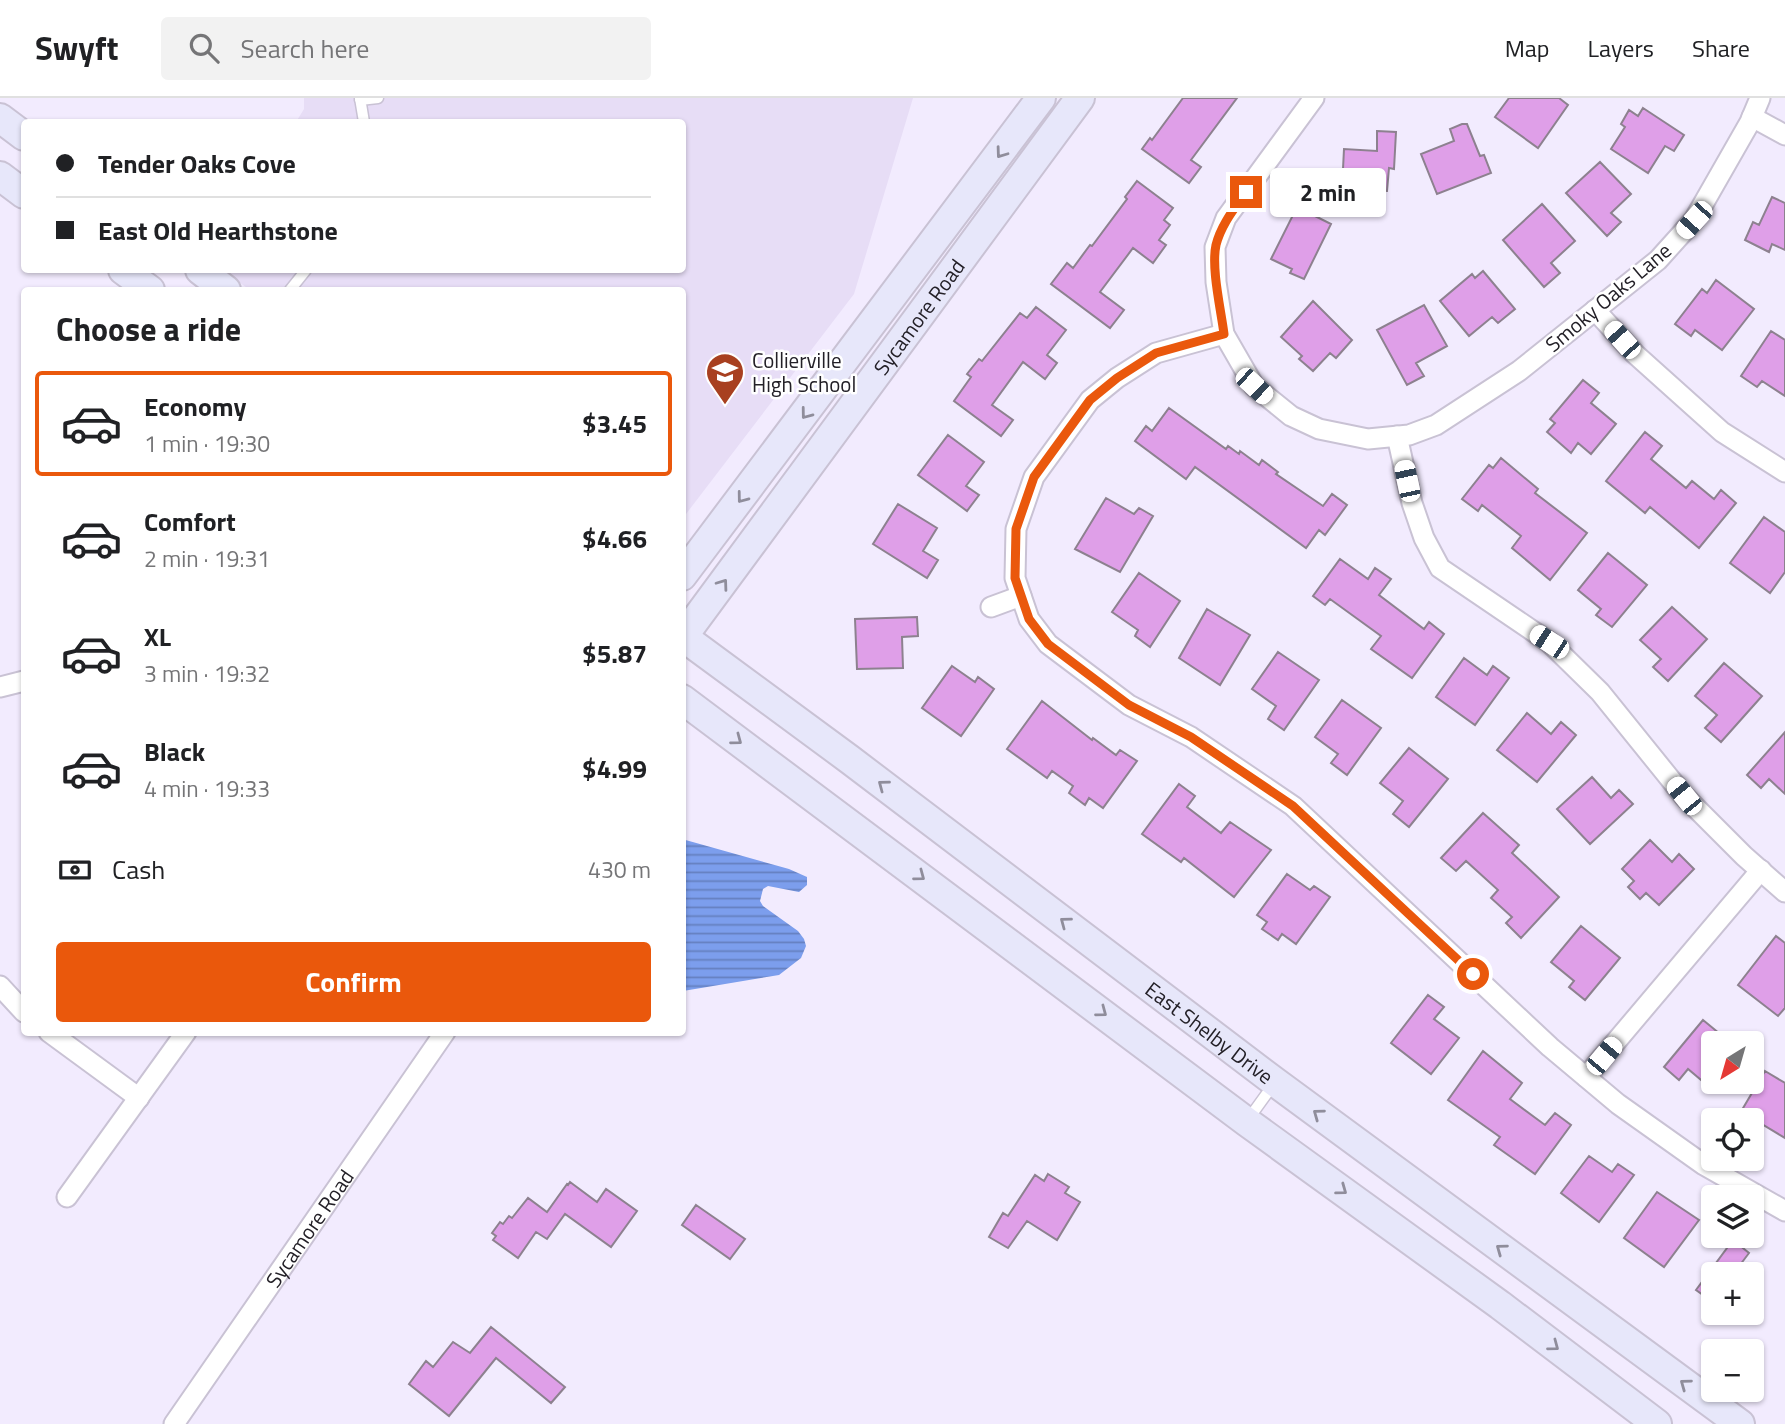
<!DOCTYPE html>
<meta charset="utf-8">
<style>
body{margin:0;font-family:"Titillium Web",sans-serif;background:#f2f2f2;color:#202124;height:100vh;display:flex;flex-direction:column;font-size:26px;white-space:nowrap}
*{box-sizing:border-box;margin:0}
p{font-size:23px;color:#757577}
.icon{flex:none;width:38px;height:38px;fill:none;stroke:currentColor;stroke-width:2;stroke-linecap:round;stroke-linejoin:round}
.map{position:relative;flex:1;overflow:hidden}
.panel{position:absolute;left:21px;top:189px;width:665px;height:749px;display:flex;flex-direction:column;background:#fff;border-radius:7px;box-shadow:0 2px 5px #0004}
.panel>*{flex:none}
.guide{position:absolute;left:21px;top:21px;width:665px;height:154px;border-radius:7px;box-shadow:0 2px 5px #0004;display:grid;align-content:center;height:154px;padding:0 35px;background:#fff}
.needle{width:46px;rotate:217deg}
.tools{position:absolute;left:1701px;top:933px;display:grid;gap:14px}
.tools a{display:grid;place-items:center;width:63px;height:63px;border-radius:7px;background:#fff;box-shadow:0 2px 5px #0004;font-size:35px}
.end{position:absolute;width:32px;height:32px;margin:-16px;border:9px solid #ea580c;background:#fff;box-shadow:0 0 0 4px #fff}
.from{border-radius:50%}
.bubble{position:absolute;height:49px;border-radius:7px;background:#fff;box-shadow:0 2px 5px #0004;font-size:23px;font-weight:700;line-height:49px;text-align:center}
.car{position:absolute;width:21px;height:42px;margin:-21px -10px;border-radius:9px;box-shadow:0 0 5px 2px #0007;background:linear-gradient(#fff 24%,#345 0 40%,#fff 0 76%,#345 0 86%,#fff 0)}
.guide b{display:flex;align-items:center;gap:24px;height:66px;font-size:26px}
.guide b+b{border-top:2px solid #e0e0e0}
.guide i{width:18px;height:18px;background:#202124}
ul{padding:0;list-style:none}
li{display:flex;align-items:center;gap:21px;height:105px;margin:0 14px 10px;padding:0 21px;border:4px solid transparent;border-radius:7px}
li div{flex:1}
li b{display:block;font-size:26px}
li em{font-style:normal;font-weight:700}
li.selected{border-color:#ea580c}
li>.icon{width:63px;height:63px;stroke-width:1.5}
h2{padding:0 35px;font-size:32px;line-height:84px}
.pay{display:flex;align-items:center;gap:18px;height:77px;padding:0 35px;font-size:26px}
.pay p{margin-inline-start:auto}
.cta{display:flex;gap:14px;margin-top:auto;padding:14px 35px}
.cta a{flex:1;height:80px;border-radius:7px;background:#ea580c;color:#fff;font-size:28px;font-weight:700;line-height:80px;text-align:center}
header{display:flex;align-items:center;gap:42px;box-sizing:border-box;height:98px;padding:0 35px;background:#fff;border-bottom:2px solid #e0e0e0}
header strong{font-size:33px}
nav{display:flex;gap:38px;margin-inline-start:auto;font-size:24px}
.search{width:490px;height:63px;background:#f2f2f2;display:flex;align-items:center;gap:18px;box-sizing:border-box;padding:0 24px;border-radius:7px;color:#757577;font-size:26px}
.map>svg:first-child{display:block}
.built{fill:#e7ddf6}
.water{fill:url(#water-rules)}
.building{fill:#df9fe8;stroke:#8d818f;stroke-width:2}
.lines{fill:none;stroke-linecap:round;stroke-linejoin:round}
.lane-casing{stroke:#c9c2d4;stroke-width:13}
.street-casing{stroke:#c9c2d4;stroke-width:23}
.secondary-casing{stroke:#c9c2d4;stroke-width:32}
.lane{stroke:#fff;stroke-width:10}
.street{stroke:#fff;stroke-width:19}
.secondary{stroke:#e7e7fa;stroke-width:28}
.oneway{stroke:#8f8d9b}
.route{stroke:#ea580c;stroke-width:9}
.labels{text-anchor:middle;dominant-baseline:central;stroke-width:5;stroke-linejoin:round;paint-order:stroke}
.street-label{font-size:21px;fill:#232027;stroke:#fff}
.poi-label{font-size:21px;fill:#232027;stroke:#fff;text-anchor:start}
</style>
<header>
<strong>Swyft</strong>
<div class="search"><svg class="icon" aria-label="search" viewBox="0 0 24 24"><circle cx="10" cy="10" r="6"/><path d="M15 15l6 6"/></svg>Search here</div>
<nav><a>Map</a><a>Layers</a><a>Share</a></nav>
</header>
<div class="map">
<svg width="1785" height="1326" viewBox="0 0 1785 1326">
<defs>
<pattern id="water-rules" width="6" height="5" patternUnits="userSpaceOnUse" patternTransform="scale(1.75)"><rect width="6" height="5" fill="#7c9eed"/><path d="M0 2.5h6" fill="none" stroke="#6580c0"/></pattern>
</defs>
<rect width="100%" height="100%" fill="#f2ebfe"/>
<path class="built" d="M304,0H913L854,196L683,420L682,192H250L222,172H682V24H296L304,11Z"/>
<path class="water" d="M682,741L789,771L807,779V787L799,794L768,788L763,791L760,803L763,808L798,833L804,841L806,848L801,860L779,877L683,893Z"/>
<path class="building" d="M1183,0H1237L1191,62L1201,69L1189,85L1142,51L1150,40L1152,42Z
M1509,0H1559L1568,7L1538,50L1495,19Z
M1643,10L1684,37L1674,53L1665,48L1648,75L1611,51L1625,29L1621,26L1629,12L1638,18Z
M1462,26H1467L1480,58L1484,57L1491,75L1437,96L1421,56L1454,43L1450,31Z
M1377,33L1396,34L1394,71L1389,70L1387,93L1342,91L1344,51L1377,53Z
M1600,64L1631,96L1611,115L1621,124L1607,138L1566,95Z
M1137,83L1173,110L1164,122L1170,127L1159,142L1166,147L1153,165L1133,150L1100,194L1124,212L1110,230L1051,186L1067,165L1073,170L1090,147L1092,148L1127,101L1125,99Z
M1772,99L1785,105V152L1772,146L1769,154L1745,142L1753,124L1759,127Z
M1542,106L1575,143L1551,165L1560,175L1544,189L1503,142Z
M1297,109L1331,126L1304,181L1290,175L1292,171L1271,161Z
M1483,173L1515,211L1498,225L1492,219L1469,238L1440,203L1472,176L1475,180Z
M1716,182L1754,211L1722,252L1695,232L1691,238L1675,226L1702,191L1707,195Z
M1313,203L1352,242L1336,260L1330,255L1313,273L1299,261L1302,258L1281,239Z
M1424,207L1447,248L1416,265L1424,278L1407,287L1377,232Z
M1036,209L1066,232L1047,257L1057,265L1045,281L1023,264L992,307L1013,322L1001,338L954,303L971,279L967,276L979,261L982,263L1020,215L1027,220Z
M1771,233L1785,242V298L1762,283L1757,289L1741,278Z
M1583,282L1599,295L1591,305L1616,326L1591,356L1578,345L1571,355L1547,334L1555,325L1550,321Z
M1169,310L1226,351L1228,348L1239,356L1240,353L1259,367L1262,362L1278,374L1276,376L1323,408L1332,396L1347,407L1325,437L1319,432L1306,450L1195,369L1186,381L1135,343L1146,328L1152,333Z
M1645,334L1662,348L1651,361L1686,390L1692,383L1714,401L1721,392L1736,405L1699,450L1650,409L1645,415L1606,383Z
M948,337L984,364L966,388L979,397L967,413L918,377Z
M1501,360L1538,391L1535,395L1587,435L1550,482L1512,450L1521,438L1482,407L1478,413L1462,401L1489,367L1493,370Z
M1106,400L1134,416L1139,410L1153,418L1120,474L1075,451Z
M898,406L937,430L923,453L938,462L927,480L873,446Z
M1764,419L1785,434V474L1770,495L1730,465Z
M1608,455L1647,487L1612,529L1596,517L1601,511L1578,492Z
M1340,461L1368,481L1375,470L1391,481L1379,497L1424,531L1429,524L1444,536L1412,580L1371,551L1381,538L1330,501L1325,507L1313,498Z
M1139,475L1180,503L1150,549L1135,538L1138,532L1112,514Z
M1672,509L1707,541L1668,583L1653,569L1661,561L1640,542Z
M1207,511L1250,537L1220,587L1179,560Z
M917,519L918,538L902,539L903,570L857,571L855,521Z
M1278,554L1319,582L1284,632L1268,621L1276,608L1252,591Z
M1464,560L1487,577L1493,568L1509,580L1475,627L1436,599Z
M1724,565L1762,598L1721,644L1705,630L1717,617L1695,598Z
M952,568L975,584L978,579L994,591L961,638L922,610Z
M1342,602L1381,630L1347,677L1331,665L1338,656L1315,639Z
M1042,603L1092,642L1093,640L1116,657L1120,652L1137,663L1103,710L1089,700L1085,707L1069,695L1073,688L1052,673L1047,680L1007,651Z
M1527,615L1551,636L1561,624L1576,637L1537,684L1497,652Z
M1785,634V696L1769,681L1761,690L1747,677Z
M1409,650L1448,681L1409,729L1393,716L1403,703L1380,685Z
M1592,679L1611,700L1619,692L1633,706L1590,746L1557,711Z
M1179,686L1195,698L1187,709L1221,735L1230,724L1271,752L1234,799L1184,760L1181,764L1142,736Z
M1483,715L1519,747L1512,755L1559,799L1521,840L1506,825L1512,819L1491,800L1498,792L1466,763L1456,773L1441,760Z
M1650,742L1672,764L1679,756L1694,771L1659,807L1646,795L1640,801L1628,789L1634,783L1622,771Z
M1287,776L1310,792L1314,788L1330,799L1296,846L1282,836L1278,842L1262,831L1267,824L1257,817Z
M1581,828L1620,860L1585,902L1569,889L1574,883L1551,864Z
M1776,838L1785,845V910L1778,918L1738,887Z
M1428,897L1444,909L1434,921L1459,940L1431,976L1391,945Z
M1703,922L1731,945H1713V992L1688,971L1679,982L1664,969Z
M1483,953L1522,985L1510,1001L1545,1027L1555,1015L1571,1027L1535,1076L1494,1047L1500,1039L1448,1002Z
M1765,973L1785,985V1040L1755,1022H1736Z
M1589,1058L1612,1074L1618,1066L1634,1077L1599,1124L1561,1095Z
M1048,1076L1069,1089L1065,1095L1080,1104L1057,1142L1027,1123L1008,1150L989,1139L1003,1115L1008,1118L1035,1077L1044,1083Z
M570,1084L597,1104L606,1091L637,1113L611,1149L565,1116L547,1141L536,1134L518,1160L493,1142L496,1138L492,1135L500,1124L503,1126L509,1118L512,1120L528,1100L547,1114L567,1086L568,1087Z
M1657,1094L1699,1122L1664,1169L1624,1140Z
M696,1107L745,1141L730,1161L682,1127Z
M1733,1142L1749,1155L1740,1167L1752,1176H1713V1204L1696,1192Z
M491,1229L565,1289L551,1305L496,1260L449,1318L409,1286L426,1263L433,1269L453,1244L470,1255Z"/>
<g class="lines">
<defs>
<path id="lane" d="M360,0L364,24
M360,2L378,0
M290,192L306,172
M1247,1023L1273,987"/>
<g id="street">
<path d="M1314,0L1226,120L1215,149L1216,184L1224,236L1254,288L1291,318L1319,331L1368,341L1409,337L1436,327L1519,273L1658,162L1694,122L1750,24L1760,0"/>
<path d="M1752,19L1785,37"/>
<path d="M1595,212L1635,256L1722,334L1785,374"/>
<path d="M1224,236L1156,255L1117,280L1090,302L1034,379L1016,431L1015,480L1029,521L1048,546L1129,607L1191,639L1293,708L1550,949L1618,1006L1704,1067L1785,1113"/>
<path d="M1397,338L1412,405L1424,440L1440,470L1549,544L1600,594L1684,698L1744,758L1785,794"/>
<path d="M991,509L1021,498"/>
<path d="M0,589L24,583"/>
<path d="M0,888L24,914"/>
<path d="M49,934L139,1000"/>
<path d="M1586,979L1761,772"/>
<path d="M67,1099L186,934"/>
<path id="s1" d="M174,1326L445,934"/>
</g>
<g id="secondary">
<path d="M0,20L24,38"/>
<path d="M0,78L24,96"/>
<path d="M123,172L150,192"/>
<path d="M200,172L226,192"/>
<path d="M682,478L1041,0"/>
<path id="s2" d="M682,538L849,661L1275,984L1740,1326"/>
<path id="s3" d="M682,540L1080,0"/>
<path d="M682,601L1247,1024L1500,1207L1657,1326"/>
</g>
</defs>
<use href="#lane" class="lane-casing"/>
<use href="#street" class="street-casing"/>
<use href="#secondary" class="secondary-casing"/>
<use href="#lane" class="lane"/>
<use href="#street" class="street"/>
<use href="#secondary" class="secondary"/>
</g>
<defs><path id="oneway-chevron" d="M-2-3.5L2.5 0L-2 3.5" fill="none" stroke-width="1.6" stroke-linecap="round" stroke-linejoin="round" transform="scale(1.75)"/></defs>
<g class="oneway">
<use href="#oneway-chevron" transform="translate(1001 55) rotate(126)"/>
<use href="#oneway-chevron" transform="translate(806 316) rotate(127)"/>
<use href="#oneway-chevron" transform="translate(742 400) rotate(127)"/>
<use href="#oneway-chevron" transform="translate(723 486) rotate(-54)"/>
<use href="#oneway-chevron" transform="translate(737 642) rotate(37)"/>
<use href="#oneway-chevron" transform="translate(883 687) rotate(-143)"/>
<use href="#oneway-chevron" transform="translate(920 778) rotate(37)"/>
<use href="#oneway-chevron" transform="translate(1065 824) rotate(-143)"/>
<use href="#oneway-chevron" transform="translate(1102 914) rotate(37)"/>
<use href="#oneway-chevron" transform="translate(1318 1016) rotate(-144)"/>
<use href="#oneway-chevron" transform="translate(1342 1092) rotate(36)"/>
<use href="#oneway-chevron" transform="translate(1501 1151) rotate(-144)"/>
<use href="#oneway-chevron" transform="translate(1554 1248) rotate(37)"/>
<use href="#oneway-chevron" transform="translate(1685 1286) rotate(-144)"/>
</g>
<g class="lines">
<path class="route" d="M1246,94C1234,111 1221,127 1216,147C1211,170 1221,212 1224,236L1156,255L1117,280L1090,302L1034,379L1016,431L1015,480L1029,521L1048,546L1129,607L1191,639L1293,708L1473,876"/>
</g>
<defs>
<symbol id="school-pin" viewBox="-11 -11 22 30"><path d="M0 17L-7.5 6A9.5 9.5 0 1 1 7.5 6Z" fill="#a84020" stroke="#fff"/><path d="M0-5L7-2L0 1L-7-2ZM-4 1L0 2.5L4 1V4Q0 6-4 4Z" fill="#fff"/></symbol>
</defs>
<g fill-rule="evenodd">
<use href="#school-pin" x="703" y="252" width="44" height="60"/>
</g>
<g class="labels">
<g class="street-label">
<text transform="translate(1608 199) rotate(-40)">Smoky Oaks Lane</text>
<text stroke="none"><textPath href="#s3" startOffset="399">Sycamore Road</textPath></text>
<text stroke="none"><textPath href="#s2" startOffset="660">East Shelby Drive</textPath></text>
<text stroke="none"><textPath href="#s1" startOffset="238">Sycamore Road</textPath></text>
</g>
<g class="poi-label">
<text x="752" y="262">Collierville<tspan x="752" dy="24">High School</tspan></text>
</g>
</g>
</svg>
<div class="tools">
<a><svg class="needle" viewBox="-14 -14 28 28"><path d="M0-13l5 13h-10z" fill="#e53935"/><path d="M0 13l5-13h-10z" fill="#757577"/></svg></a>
<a><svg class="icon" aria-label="locate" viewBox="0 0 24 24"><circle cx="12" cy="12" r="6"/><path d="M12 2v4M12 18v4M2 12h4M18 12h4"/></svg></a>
<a><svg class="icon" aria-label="layers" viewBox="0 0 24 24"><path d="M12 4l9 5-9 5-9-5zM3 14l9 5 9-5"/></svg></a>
<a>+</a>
<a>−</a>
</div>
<i class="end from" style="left:1473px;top:876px"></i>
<i class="end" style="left:1246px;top:94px"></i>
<div class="bubble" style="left:1270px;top:70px;width:116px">2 min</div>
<i class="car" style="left:1694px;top:122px;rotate:222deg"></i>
<i class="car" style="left:1622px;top:242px;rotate:318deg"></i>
<i class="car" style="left:1254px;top:288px;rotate:133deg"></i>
<i class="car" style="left:1407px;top:383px;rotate:348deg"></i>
<i class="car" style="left:1549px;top:544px;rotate:303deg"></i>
<i class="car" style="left:1684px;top:698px;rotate:321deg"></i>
<i class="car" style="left:1604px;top:958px;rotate:40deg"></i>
<div class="guide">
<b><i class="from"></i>Tender Oaks Cove</b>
<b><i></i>East Old Hearthstone</b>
</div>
<section class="panel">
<h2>Choose a ride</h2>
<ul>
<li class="selected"><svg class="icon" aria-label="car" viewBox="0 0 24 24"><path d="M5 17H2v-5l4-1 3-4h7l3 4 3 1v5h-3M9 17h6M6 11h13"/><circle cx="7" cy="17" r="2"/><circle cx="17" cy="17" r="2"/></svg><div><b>Economy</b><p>1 min · 19:30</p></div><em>$3.45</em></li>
<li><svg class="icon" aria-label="car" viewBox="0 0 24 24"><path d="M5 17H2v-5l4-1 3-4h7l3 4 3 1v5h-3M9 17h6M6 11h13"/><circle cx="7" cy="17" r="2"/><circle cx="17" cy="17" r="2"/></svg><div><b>Comfort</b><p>2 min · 19:31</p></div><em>$4.66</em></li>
<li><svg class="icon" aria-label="car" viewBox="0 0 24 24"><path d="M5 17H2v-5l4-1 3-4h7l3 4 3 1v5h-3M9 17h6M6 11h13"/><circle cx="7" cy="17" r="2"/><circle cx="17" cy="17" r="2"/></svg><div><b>XL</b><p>3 min · 19:32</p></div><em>$5.87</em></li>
<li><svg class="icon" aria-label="car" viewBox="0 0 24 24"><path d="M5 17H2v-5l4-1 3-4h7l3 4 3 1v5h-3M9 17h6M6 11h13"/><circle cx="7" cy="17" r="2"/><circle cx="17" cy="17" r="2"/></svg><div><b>Black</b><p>4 min · 19:33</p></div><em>$4.99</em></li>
</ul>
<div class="pay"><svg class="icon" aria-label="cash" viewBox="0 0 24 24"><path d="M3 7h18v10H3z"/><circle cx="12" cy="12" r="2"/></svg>Cash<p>430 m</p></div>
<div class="cta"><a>Confirm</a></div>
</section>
</div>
